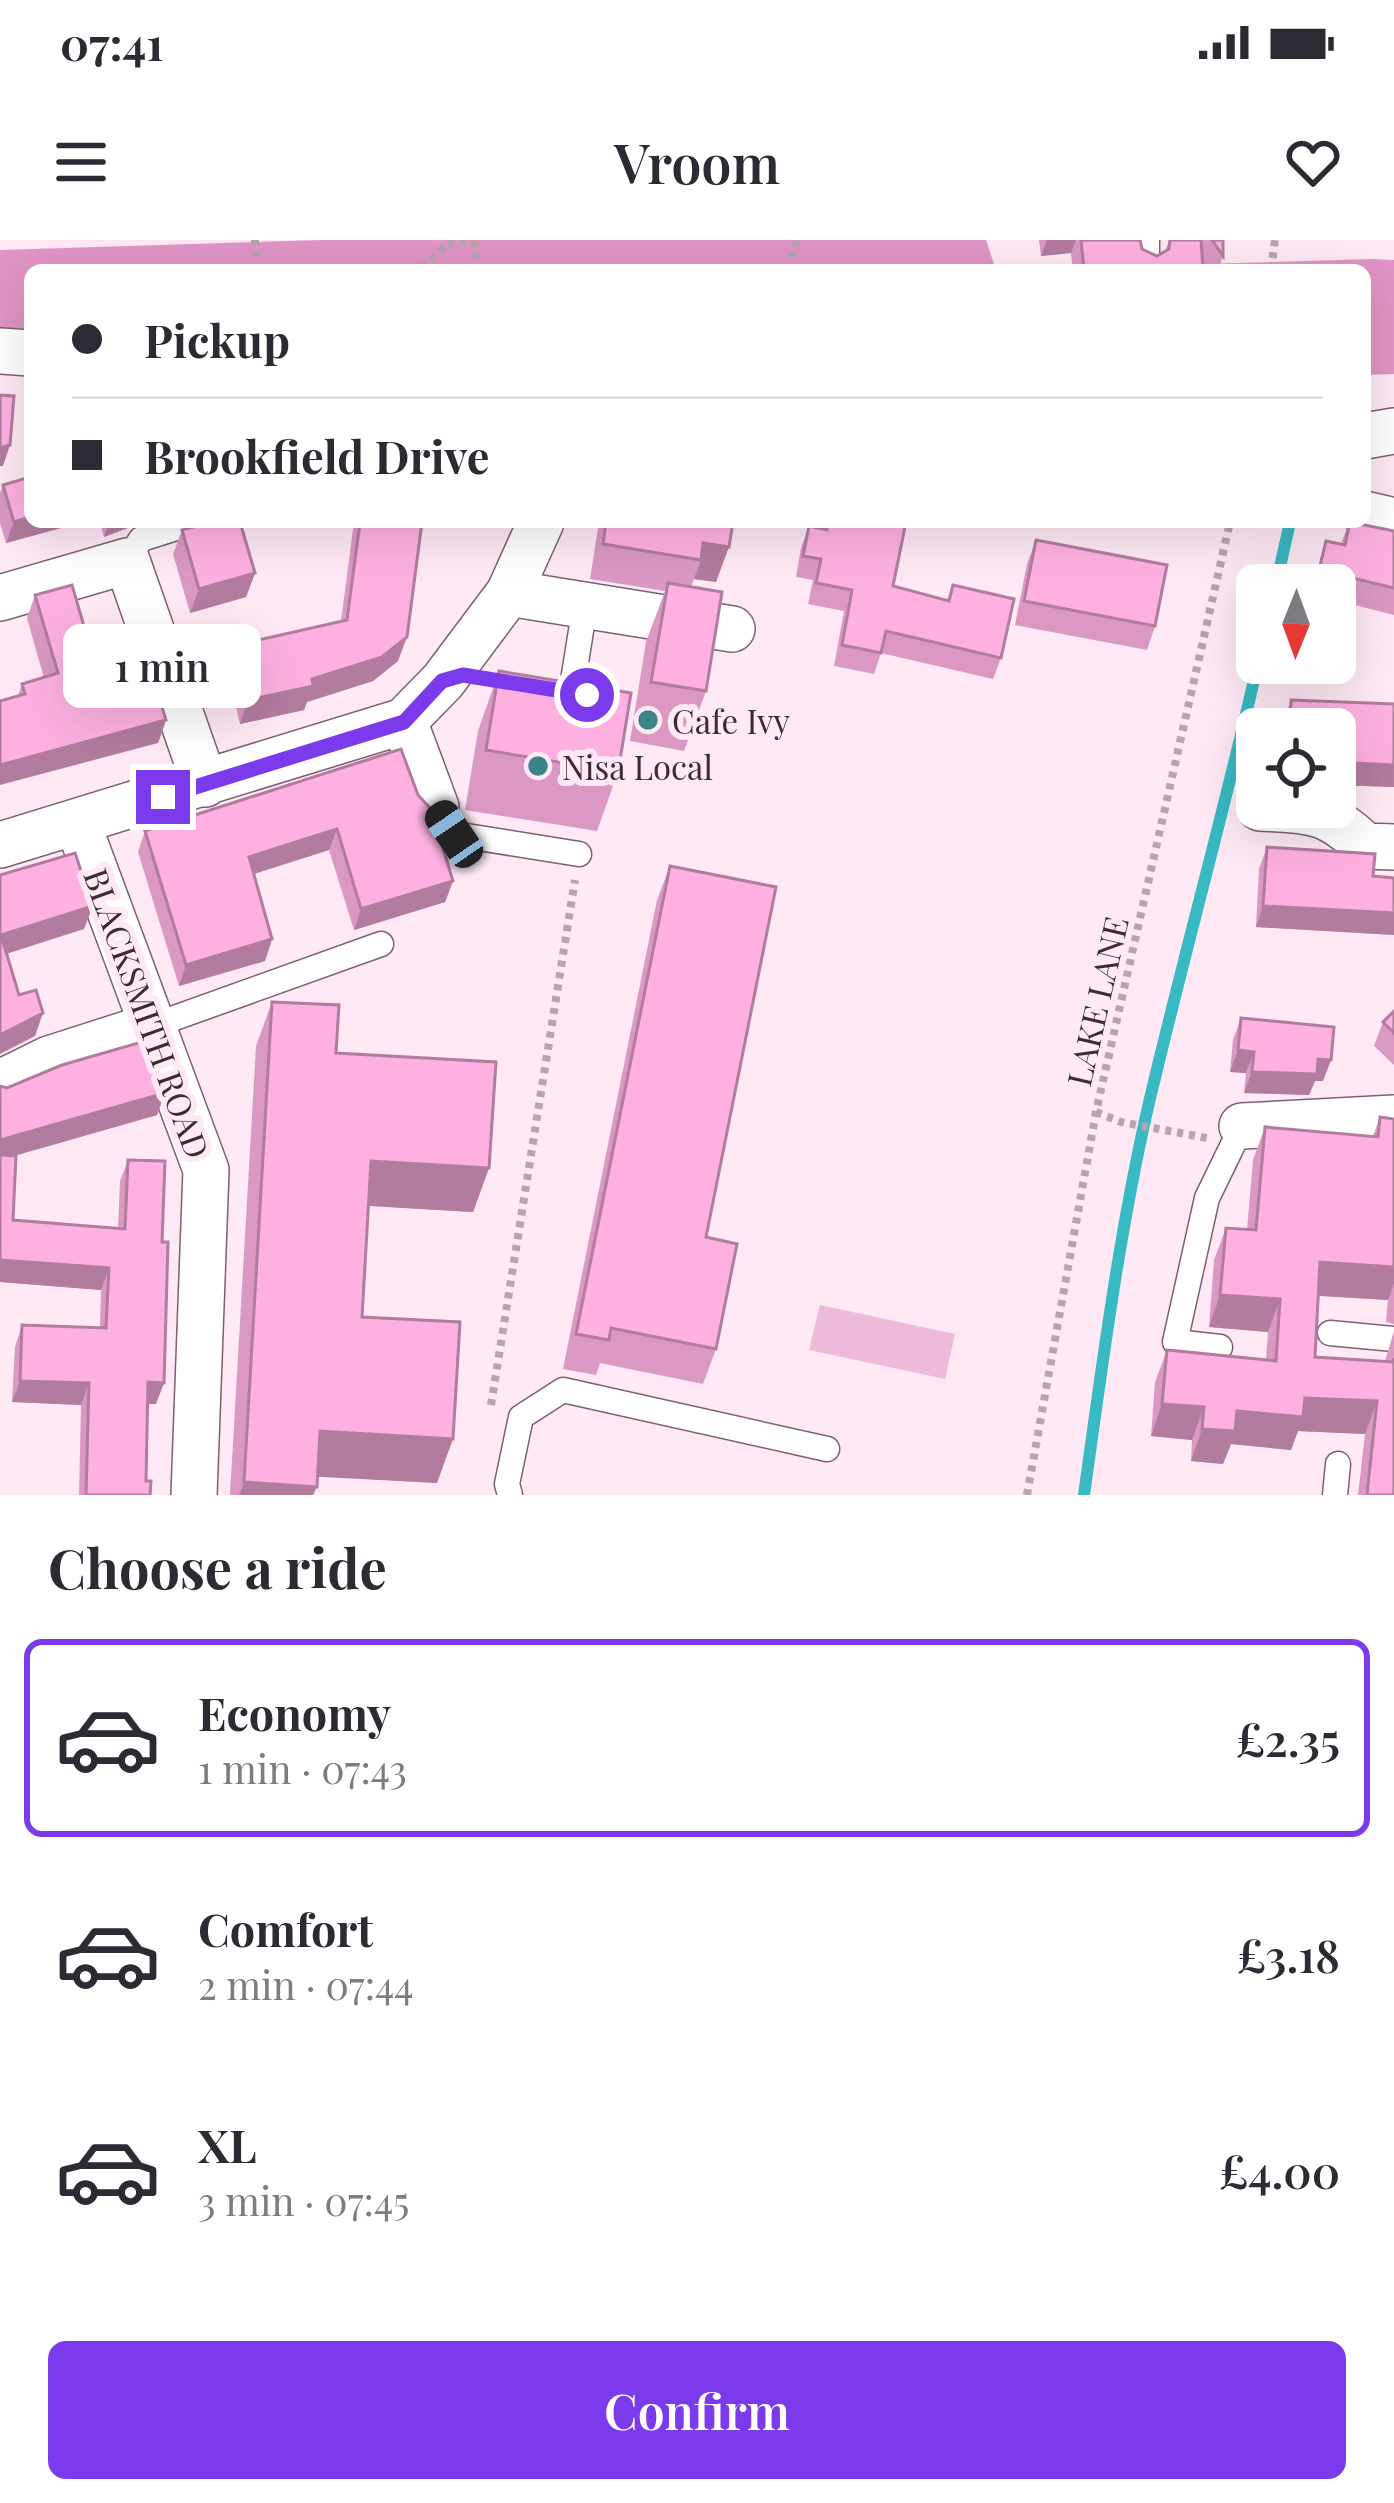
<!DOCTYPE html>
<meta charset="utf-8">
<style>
body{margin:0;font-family:"Playfair Display",serif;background:#f7f7f7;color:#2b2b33;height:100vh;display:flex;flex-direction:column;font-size:45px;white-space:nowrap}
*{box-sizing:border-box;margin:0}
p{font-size:39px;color:#7c7c81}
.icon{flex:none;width:66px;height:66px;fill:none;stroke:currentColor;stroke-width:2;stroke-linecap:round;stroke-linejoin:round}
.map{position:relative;height:1255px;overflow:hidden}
.details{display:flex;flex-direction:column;background:#fff;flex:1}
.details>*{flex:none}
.guide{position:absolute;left:24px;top:24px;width:1347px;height:264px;border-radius:18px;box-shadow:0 12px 48px #0002;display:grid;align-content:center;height:264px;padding:0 48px;background:#fff}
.needle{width:78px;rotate:181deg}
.controls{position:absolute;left:1236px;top:324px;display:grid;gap:24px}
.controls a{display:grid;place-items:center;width:120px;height:120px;border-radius:18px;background:#fff;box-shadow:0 12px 48px #0002;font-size:60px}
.end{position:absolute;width:54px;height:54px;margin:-27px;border:15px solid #7c3aed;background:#fff;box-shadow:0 0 0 6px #fff}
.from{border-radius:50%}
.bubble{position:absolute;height:84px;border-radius:18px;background:#fff;box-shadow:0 12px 48px #0002;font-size:39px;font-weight:600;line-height:84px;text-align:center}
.car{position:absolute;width:36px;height:72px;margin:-36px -18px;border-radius:15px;box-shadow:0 0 9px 3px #0007;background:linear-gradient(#222 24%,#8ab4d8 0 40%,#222 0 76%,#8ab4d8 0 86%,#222 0)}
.guide b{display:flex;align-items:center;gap:42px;height:114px;font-size:45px}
.guide b+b{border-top:3px solid #e1e1e2}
.guide i{width:30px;height:30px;background:#2b2b33}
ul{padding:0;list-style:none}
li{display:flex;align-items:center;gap:36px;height:198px;margin:0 24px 18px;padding:0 24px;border:6px solid transparent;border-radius:18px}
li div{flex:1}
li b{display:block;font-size:45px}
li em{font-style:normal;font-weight:600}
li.selected{border-color:#7c3aed}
li>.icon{width:108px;height:108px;stroke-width:1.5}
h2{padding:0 48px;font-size:54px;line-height:144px}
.button{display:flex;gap:24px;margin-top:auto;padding:24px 48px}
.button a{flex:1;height:138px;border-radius:18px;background:#7c3aed;color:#fff;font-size:48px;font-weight:600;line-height:138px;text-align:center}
.status{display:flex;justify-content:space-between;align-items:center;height:84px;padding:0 60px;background:#fff;direction:ltr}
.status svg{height:33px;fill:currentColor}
header{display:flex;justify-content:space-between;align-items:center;height:156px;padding:0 48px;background:#fff;font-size:54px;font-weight:600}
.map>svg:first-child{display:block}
.green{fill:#eebad9}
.forest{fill:#e095c4}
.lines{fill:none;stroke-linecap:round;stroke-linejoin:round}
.stream{stroke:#39b9c3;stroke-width:12}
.service-casing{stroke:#7d6072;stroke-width:27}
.minor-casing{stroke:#7d6072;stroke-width:48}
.path{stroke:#b6a4ae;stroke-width:8;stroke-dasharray:6 6;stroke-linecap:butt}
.service{stroke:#fff;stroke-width:24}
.minor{stroke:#fff;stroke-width:45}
.wall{fill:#da98c2}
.shaded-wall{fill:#b27c9e}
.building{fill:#feb1e1;stroke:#b27c9e;stroke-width:3}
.route{stroke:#7c3aed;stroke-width:15}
.poi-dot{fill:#3c848a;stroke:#fee9f5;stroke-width:4.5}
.labels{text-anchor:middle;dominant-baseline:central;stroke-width:12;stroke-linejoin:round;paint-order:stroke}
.poi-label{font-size:33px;fill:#392c34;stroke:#fee9f5;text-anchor:start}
.street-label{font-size:33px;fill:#392c34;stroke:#fee9f5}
</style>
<div class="status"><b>07:41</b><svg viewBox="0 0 49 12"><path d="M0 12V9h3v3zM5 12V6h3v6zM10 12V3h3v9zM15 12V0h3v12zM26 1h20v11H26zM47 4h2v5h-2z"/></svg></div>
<header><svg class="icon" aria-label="menu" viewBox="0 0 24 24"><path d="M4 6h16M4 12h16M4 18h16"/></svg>Vroom<svg class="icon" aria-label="heart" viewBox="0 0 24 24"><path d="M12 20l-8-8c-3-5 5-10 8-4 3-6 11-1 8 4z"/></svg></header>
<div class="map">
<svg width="1394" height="1255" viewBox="0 0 1394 1255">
<rect width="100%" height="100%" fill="#fee9f5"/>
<path class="green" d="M820,1065L955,1094L945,1139L809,1110Z"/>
<path class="forest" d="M321,0H986L996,30H30V89L0,88V10Z
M1372,19L1394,20V134L1365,135V30H1203L1202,24Z"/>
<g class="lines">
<path class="stream" d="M1276,345L1290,282
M1084,1255C1102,1126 1119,994 1148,867C1183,718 1224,572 1258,423"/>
<defs>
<path id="service" d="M1147,0V23
M127,321L141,299L195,282
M571,453L585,366
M436,567L454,594L579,614
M155,785L381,704
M1330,1093L1394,1099
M1220,1107L1175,1102L1207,958L1242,886
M510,1255L507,1244L521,1177L563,1150L827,1209
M1335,1255L1338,1224"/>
<path id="minor" d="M0,111L30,113
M1365,196L1394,191
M1365,274L1394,281
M509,353L732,389
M0,358L127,321L205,544
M404,481L436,567
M1260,568C1312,571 1327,569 1365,606L1394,607
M77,582L206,930L194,1255
M0,605L404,481L443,441L509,353L541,282
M0,843L49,819L155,785
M1242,886L1394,878"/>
</defs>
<use href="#service" class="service-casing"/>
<use href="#minor" class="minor-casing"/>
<path class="path" d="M255,0V30
M474,1L480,30
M398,30L425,26L448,3L474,1
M790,30L796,0
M1271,30L1275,0
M1096,872L1121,882L1207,898
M491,1165L575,640
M1027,1255L1096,872L1230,282"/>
<use href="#service" class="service"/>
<use href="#minor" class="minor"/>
</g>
<path class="wall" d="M1039,0H1140L1142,9L1157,16L1165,12L1169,0H1223V16L1218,30H1207L1203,23V30H1073L1071,13L1041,16Z
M3,245L30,282H83L6,303L0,283V253Z
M100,282H143L104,297Z
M354,282H422L398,421L373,441L307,462L304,470L240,484L227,429L236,405L341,381Z
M599,282H733L716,342L694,339L691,347L706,451L684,511L630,501L646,402L665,351L590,339Z
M826,282H906L893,346L947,360L953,345L1001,418L993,439L881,413L874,434L834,426L844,371L808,364L813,340L796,337L801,308L809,286L824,289Z
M1349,282L1394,291V375L1335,360V345H1313L1326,301L1341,304Z
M182,290L255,333L246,357L190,373L173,314Z
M1036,300L1155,386L1147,410L1015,385L1027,324Z
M35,355L95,424L166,480L158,503L18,456L22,444L44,438L27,378Z
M499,431L618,532L597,591L465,570L478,491Z
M1291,460L1394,464V547L1335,545V489H1283V482Z
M418,555L453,641L445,662L354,690L329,610L254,634L272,699L265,721L179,746L138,612L145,591Z
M1267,607L1373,636L1394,638V695L1256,687L1259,629Z
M670,626L716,1109L703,1144L600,1123L596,1135L563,1129L657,660Z
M272,762L489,928L473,972L369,966L362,1077L437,1243L317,1236L313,1255H230L256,806Z
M1394,771V825L1374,806L1383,782Z
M1241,778L1323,841H1315L1309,855L1244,853L1246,833L1230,832L1233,800Z
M0,846L7,848L165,853L157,875L13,916V980L118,989L120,941L128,920L156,1164H148L146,1241L150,1255H79L81,1165L12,1162L15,1107L22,1085L100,1088L101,1050L0,1042Z
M1380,877L1394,879V1084L1386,1082L1388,1060L1318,1056L1315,1117L1385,1121L1394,1091V1255H1358L1365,1194L1298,1191L1291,1210L1231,1204L1223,1224L1191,1221L1192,1200L1151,1196L1155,1142L1167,1110L1266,1120L1268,1092L1209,1087L1214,1020L1226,988L1247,990L1253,920L1265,887L1373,896Z"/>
<path class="shaded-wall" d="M1047,0H1076L1071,13L1041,16Z
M10,205L3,226H0V208Z
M30,277V282H83L6,303L14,282Z
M110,282H143L104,297Z
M703,303L729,307L716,342L694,339L701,320Z
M255,333L246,357L190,373L199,349Z
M407,397L398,421L373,441L307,462L304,470L240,484L248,460L312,439Z
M166,480L158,503L0,545V525Z
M1335,522L1394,525V547L1335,545Z
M337,589L329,610L241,638L249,617Z
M453,641L445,662L354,690L361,669Z
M93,666L84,689L0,716L1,695Z
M1263,666L1394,673V695L1256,687Z
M272,699L265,721L179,746L186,725Z
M43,773L35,796L0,814V795Z
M1238,810L1254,812L1246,833L1230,832Z
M1318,819L1331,820L1323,841H1315L1309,855L1244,853L1252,832Z
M165,853L157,875L0,920V900Z
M371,921L489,928L473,972L355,965Z
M0,1020L109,1028L101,1050L0,1042Z
M1320,1022L1394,1027V1043L1388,1060L1309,1055Z
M1220,1055L1280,1059L1268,1092L1209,1087Z
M20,1141L89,1143L81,1165L12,1162Z
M148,1142L164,1143L156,1164H140Z
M1305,1158L1377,1161L1365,1194L1298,1191L1291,1210L1231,1204L1223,1224L1191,1221L1202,1189L1237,1171Z
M1162,1164L1204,1167L1192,1200L1151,1196Z
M320,1191L453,1199L437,1243L304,1236Z
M244,1242L317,1247L313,1255H239Z"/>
<path class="building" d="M1081,0H1140L1142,9L1157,16L1169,9L1170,0H1201L1203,28L1176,30H1084Z
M1212,0H1223V16Z
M0,155L14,156L10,205L0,208Z
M30,237V277L14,282L3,245Z
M210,282H240L255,333L199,349L182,290Z
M360,282H422L407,397L382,417L312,439L313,446L248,460L236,405L347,380Z
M606,282H733L729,307L703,303L701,320L603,304Z
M828,282H906L893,346L949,361L953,345L1014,359L1001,418L886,391L881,413L842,405L852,350L816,343L821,319L803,316L809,286L827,290Z
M1350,282L1394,291V348L1319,330L1326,301L1345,305Z
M1036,300L1167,325L1155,386L1024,361Z
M668,343L722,352L706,451L651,442Z
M72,345L95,424L144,409L166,480L0,525V461L25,454L22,444L58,433L35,355Z
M499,431L631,453L618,532L486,510Z
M1291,460L1394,464V525L1335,522V489H1290Z
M401,509L418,555L431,569L453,641L361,669L337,589L249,617L272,699L186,725L145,591Z
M1267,607L1375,614L1373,636L1394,638V673L1263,666Z
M75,613L93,666L1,695L19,755L36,750L43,773L0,795V635Z
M670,626L776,647L706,997L737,1004L716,1109L611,1088L609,1100L576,1094Z
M272,762L339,765L336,813L496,822L489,928L371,921L362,1077L460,1082L453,1199L320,1191L317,1247L244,1242Z
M1394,771V793L1383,782Z
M1241,778L1334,787L1331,820L1318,819L1317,834L1252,832L1254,812L1238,810Z
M145,801L165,853L0,900V846L7,848L62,825Z
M1380,877L1394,879V1027L1320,1022L1315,1117L1394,1122V1118V1255H1367L1377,1161L1305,1158L1303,1177L1237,1171L1235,1191L1202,1189L1204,1167L1162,1164L1167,1110L1276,1121L1280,1059L1220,1055L1226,988L1256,990L1265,887L1378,897Z
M0,915L16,916L13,980L125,989L128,920L165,921L162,1002H168L164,1143L148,1142L146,1241H151L150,1255H86L89,1143L20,1141L22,1085L106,1088L109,1028L0,1020Z"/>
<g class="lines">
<path class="route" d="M163,557L404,482L442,441L463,435L587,455"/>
</g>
<g class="poi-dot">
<circle cx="648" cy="480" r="12"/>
<circle cx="538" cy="526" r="12"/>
</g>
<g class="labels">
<g class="poi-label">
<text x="672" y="480">Cafe Ivy</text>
<text x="562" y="526">Nisa Local</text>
</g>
<g class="street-label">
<text transform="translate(1096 761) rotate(-77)">LAKE LANE</text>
<text transform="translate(148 773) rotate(70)">BLACKSMITH ROAD</text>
</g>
</g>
</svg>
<div class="controls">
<a><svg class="needle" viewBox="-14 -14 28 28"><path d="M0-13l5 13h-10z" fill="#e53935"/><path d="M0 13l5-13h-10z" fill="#7c7c81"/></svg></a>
<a><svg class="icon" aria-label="locate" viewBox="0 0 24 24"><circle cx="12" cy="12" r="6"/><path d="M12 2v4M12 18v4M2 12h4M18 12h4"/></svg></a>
</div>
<i class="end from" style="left:587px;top:455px"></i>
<i class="end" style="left:163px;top:557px"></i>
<div class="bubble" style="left:63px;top:384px;width:198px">1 min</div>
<i class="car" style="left:454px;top:594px;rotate:326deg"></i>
<div class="guide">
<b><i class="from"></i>Pickup</b>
<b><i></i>Brookfield Drive</b>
</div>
</div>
<section class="details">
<h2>Choose a ride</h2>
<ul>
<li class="selected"><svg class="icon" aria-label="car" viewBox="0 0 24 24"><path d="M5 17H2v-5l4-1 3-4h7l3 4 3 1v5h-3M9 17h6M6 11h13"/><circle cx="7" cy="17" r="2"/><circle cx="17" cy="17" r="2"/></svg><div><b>Economy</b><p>1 min · 07:43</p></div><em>£2.35</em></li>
<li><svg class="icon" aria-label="car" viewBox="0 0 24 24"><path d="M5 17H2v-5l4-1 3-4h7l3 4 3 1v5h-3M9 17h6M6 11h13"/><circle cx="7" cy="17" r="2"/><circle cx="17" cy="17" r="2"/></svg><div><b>Comfort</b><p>2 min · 07:44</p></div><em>£3.18</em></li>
<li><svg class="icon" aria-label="car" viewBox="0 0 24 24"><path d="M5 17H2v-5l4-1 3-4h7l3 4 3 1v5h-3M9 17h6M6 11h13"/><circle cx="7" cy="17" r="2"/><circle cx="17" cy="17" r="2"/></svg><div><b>XL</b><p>3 min · 07:45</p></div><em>£4.00</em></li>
</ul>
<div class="button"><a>Confirm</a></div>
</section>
